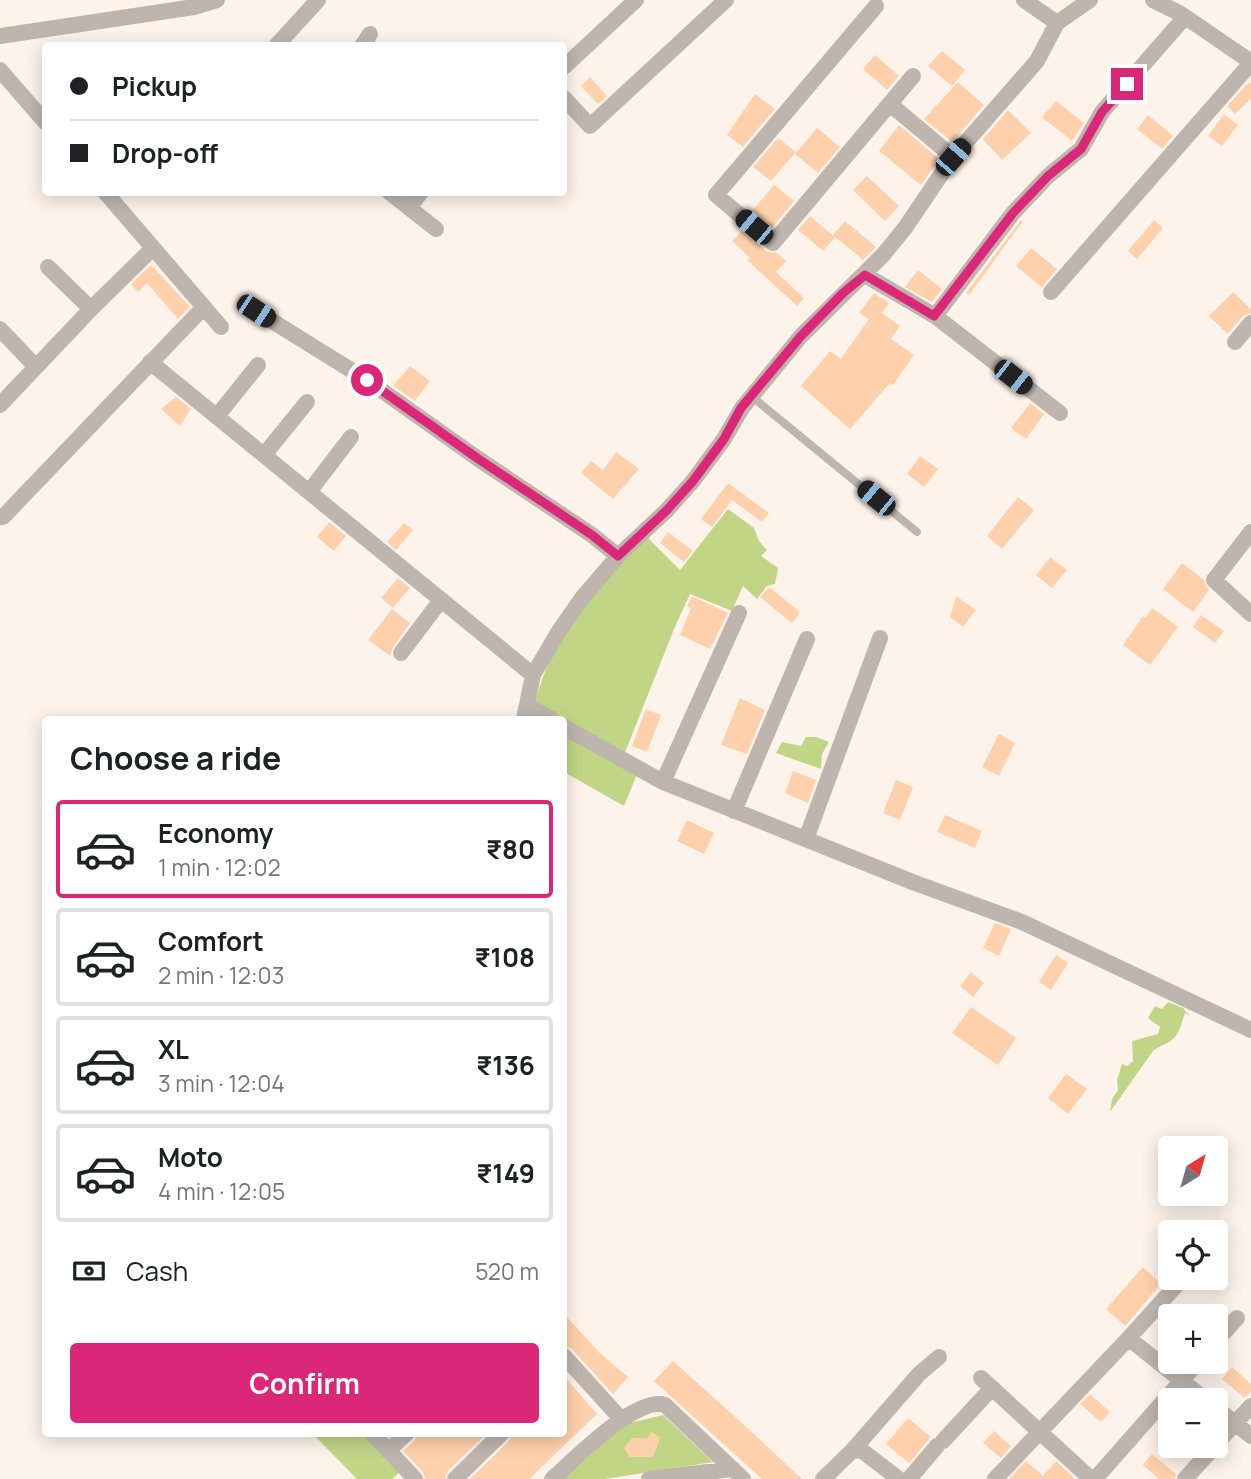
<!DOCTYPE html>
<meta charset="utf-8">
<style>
body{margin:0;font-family:Manrope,sans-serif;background:#f6f6f6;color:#202124;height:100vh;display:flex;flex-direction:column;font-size:26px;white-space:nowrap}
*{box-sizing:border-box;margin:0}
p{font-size:23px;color:#757577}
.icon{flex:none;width:38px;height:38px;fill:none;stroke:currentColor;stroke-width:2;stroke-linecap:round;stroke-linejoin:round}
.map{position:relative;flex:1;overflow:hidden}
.panel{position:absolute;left:42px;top:716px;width:525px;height:721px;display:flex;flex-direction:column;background:#fff;border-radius:7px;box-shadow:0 4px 18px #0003}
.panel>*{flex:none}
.hud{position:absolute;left:42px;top:42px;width:525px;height:154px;border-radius:7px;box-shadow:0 4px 18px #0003;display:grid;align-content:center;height:154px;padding:0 28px;background:#fff}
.needle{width:46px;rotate:37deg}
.fabs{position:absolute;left:1158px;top:1136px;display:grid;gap:14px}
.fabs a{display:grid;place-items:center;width:70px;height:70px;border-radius:7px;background:#fff;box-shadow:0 4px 18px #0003;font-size:35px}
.end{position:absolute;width:32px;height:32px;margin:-16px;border:9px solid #db2777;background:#fff;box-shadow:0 0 0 4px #fff}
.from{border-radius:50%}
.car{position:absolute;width:21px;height:42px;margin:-21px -10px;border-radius:9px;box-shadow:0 0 5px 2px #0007;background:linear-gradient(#222 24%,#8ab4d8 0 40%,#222 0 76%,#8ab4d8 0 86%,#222 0)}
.hud b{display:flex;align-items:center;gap:24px;height:66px;font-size:26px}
.hud b+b{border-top:2px solid #e0e0e0}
.hud i{width:18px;height:18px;background:#202124}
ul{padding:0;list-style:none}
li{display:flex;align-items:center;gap:21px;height:98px;margin:0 14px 10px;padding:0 14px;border:4px solid #e0e0e0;border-radius:7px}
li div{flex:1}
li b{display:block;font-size:26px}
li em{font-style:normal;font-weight:700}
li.on{border-color:#db2777}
li>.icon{width:63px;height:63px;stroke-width:1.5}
h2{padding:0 28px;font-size:32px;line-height:84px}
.pay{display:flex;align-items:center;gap:18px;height:77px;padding:0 28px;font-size:26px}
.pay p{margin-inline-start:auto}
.primary-button{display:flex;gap:14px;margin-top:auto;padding:14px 28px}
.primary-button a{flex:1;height:80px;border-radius:7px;background:#db2777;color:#fff;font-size:28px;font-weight:700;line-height:80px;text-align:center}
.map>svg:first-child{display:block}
.green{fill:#c0d686}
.building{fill:#fed1ac}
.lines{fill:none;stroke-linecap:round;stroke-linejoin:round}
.service{stroke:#beb5af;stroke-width:8}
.minor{stroke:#beb5af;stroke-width:16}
.route{stroke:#db2777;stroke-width:9}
</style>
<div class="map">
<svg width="1251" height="1479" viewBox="0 0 1251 1479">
<rect width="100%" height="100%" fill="#fef3ea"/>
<path class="green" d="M728,509L754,528L759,541L767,550L761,556L778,568L775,584L767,586L757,599L743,586L732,611L690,594L674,629L624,755L535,704C552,631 598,589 647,537L680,570Z
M564,731L638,772L624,806L564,772Z
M806,737H816L829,742L822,754L821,769L776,753L782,742L801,746Z
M1168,1002L1183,1008L1190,1016L1185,1013C1182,1021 1180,1033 1173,1039C1168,1044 1159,1046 1153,1051L1110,1112L1112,1099L1118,1090L1117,1080L1122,1064L1127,1066L1133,1061L1132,1041L1158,1034L1160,1027L1148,1018L1155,1006L1162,1009Z
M663,1415L713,1462L605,1479H562L621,1425Z
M312,1433H361L400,1472L392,1479H357Z"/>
<path class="building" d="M942,51L965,70L952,86L928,66Z
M875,55L899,76L887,90L863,69Z
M590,77L607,96L598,104L581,86Z
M958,82L984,105L952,142L924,119Z
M1249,82L1251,84V99L1235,114L1227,106Z
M755,94L775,109L743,147L727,135Z
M1056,101L1084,123L1072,141L1042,117Z
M1008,110L1031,133L1002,160L983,139Z
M1224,114L1238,125L1222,146L1208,136Z
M1148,115L1173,136L1162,149L1137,129Z
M899,125L939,159L921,185L879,151Z
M817,128L840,147L818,173L795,154Z
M778,138L796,152L771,181L753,167Z
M867,176L899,206L885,221L853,190Z
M774,185L794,201L772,228L752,211Z
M810,216L835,237L823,251L798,230Z
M1021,220L1023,221L969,295L966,293Z
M1154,220L1163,228L1137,259L1128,251Z
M845,221L876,247L863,260L833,235Z
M742,231L766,251L777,253L786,261L776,272L804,298L797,306L747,260L750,258L732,241Z
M1031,248L1057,269L1042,287L1016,266Z
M151,265L190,307L178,319L147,283L138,292L131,284Z
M918,270L942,289L932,302L905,287Z
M1233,292L1251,309V313L1243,316L1228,334L1209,316Z
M874,293L889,303L882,313L900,326L891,339L914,355L893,385L890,383L850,429L801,386L830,351L841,359L869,319L859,313Z
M410,366L430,381L415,401L393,386Z
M176,397L191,409L180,426L161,409Z
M1030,403L1044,414L1026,439L1011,428Z
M616,452L639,469L613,499L581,473L591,461L603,470Z
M920,456L938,469L924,487L907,474Z
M728,483L769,513L762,522L732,500L712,527L701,519Z
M1018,497L1034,510L1002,549L987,536Z
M329,522L346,536L334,551L317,537Z
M404,523L413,530L396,550L387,542Z
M668,532L693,551L684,562L660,543Z
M1050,557L1067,570L1052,588L1036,575Z
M1182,563L1204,580L1209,590L1193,612L1163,589Z
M398,578L410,588L393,608L381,598Z
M769,587L800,612L792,623L760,597Z
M692,596L728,613L710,649L680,635L691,608L687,606Z
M956,596L976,610L963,627L950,617Z
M1152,608L1178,627L1150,665L1123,645L1143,616L1145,618Z
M392,609L410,623L393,647L390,656L368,640Z
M1201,615L1224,631L1215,643L1193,627Z
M740,698L765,710L747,754L721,745Z
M646,709L661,715L647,752L632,746Z
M999,734L1015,743L999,776L982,767Z
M793,771L816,780L808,803L785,793Z
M896,780L913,787L900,820L883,813Z
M945,815L982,831L975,848L937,832Z
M687,820L714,833L704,854L677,841Z
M995,923L1011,929L999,956L983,948Z
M1056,955L1068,963L1051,990L1039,982Z
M971,972L984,983L973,997L960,986Z
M971,1007L1016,1038L998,1065L952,1033Z
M1066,1074L1087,1089L1068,1114L1048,1098Z
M1143,1267L1161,1284L1125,1326L1106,1309Z
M564,1314L600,1353L628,1377L613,1394L572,1349L564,1346Z
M673,1361L743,1424L802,1479H762L654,1381Z
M1232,1367L1251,1384V1392L1244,1398L1222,1379Z
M564,1376L597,1414L529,1479H470L509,1441L512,1433H564Z
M1090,1394L1110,1412L1101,1422L1080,1404Z
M908,1418L931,1437L909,1463L886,1444Z
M994,1431L1011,1446L1001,1458L983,1443Z
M652,1432L660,1438L653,1457H630L624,1448L632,1438H647Z
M417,1433H487L448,1471L445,1479H425L423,1472L403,1451L415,1440Z
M1152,1454L1176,1474L1175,1479H1159L1143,1465Z
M1026,1461L1043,1476L1056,1461L1075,1479H1009Z"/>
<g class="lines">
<path class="service" d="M751,396L917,532"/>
<path class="minor" d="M1024,0L1057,23L1090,0
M1153,0L1181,14L1251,62
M876,6L716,195L773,243L913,76
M0,36L194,7L217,0
M276,46L318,0
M362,46L370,34
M564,67L636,0
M0,70L46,123
M564,98L590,126L726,0
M890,104L953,157
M105,192L221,327
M389,192L436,229
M409,208L421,192
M48,267L91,309L153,248
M865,275L935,316L1013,213L1048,176L1081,149L1102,112L1185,17
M1051,292L1251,63
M256,311L367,380L477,458L592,535L618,556L582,598L559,631L533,675L524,719
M935,316L1060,413
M0,329L36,367
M1235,342L1251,323
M150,362L533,675
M0,405L91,309
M217,416L258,365
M264,455L307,402
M309,492L351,437
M0,517H3L204,307
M1251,532L1214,580L1251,614
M618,556L666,511L693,481L724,439L742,408L801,336L883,255L905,228L953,157L1037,61L1057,23
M739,613L663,782L915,883L1022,922L1251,1030
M401,653L441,600
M527,705L551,719
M564,727L663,782
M734,811L807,639
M806,839L880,638
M1126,1341L1183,1278
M1216,1341L1237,1318
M564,1356L621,1419
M981,1378L1091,1479
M1216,1408L1251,1436
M372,1433L415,1479
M943,1441L992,1388
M1216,1444L1251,1406
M388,1451L407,1433
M852,1451L919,1374L939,1357
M455,1479L502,1433
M552,1479C574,1460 637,1395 665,1405L743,1479
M649,1479L733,1469
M823,1479L852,1451L861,1450L899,1479
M909,1479L937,1446
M995,1479L1126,1341H1132L1206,1400
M1095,1479L1198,1362
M1185,1479L1215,1446"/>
</g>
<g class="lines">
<path class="route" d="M367,380L477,458L592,535L618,556L666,511L693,481L724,439L741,408L801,336L843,293L865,275L934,316L1013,213L1048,176L1081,149L1102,112L1127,84"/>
</g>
</svg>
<div class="fabs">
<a><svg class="needle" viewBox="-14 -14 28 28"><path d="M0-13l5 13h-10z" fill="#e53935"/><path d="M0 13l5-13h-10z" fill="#757577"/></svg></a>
<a><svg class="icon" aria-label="locate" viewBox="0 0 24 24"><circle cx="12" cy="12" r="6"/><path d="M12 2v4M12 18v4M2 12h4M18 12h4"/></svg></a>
<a>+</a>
<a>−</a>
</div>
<i class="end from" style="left:367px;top:380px"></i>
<i class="end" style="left:1127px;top:84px"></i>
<i class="car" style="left:953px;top:157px;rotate:41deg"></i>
<i class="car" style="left:754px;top:227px;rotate:310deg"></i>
<i class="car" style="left:256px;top:311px;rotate:123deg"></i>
<i class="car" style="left:1013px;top:377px;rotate:128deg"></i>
<i class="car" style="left:876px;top:498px;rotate:309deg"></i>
<div class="hud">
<b><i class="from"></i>Pickup</b>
<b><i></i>Drop-off</b>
</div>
<section class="panel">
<h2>Choose a ride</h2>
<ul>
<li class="on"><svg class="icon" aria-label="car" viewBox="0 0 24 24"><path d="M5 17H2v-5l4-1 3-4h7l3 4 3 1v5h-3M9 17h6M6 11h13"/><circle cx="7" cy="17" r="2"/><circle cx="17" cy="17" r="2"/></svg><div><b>Economy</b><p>1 min · 12:02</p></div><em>₹80</em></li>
<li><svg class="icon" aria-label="car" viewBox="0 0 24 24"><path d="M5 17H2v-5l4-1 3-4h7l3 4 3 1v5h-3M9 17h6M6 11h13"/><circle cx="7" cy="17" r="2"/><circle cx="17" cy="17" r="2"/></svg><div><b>Comfort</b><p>2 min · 12:03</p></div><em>₹108</em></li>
<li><svg class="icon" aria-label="car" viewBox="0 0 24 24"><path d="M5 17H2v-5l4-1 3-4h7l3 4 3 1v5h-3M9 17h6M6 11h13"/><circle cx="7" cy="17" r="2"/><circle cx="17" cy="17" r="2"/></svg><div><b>XL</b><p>3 min · 12:04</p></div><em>₹136</em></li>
<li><svg class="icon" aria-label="car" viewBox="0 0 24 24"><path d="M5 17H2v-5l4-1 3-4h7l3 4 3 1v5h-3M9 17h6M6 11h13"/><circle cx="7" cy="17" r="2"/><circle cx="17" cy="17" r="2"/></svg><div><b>Moto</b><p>4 min · 12:05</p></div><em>₹149</em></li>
</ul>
<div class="pay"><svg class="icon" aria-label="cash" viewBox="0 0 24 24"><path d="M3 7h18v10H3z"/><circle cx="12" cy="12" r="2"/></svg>Cash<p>520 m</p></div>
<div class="primary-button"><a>Confirm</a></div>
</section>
</div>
